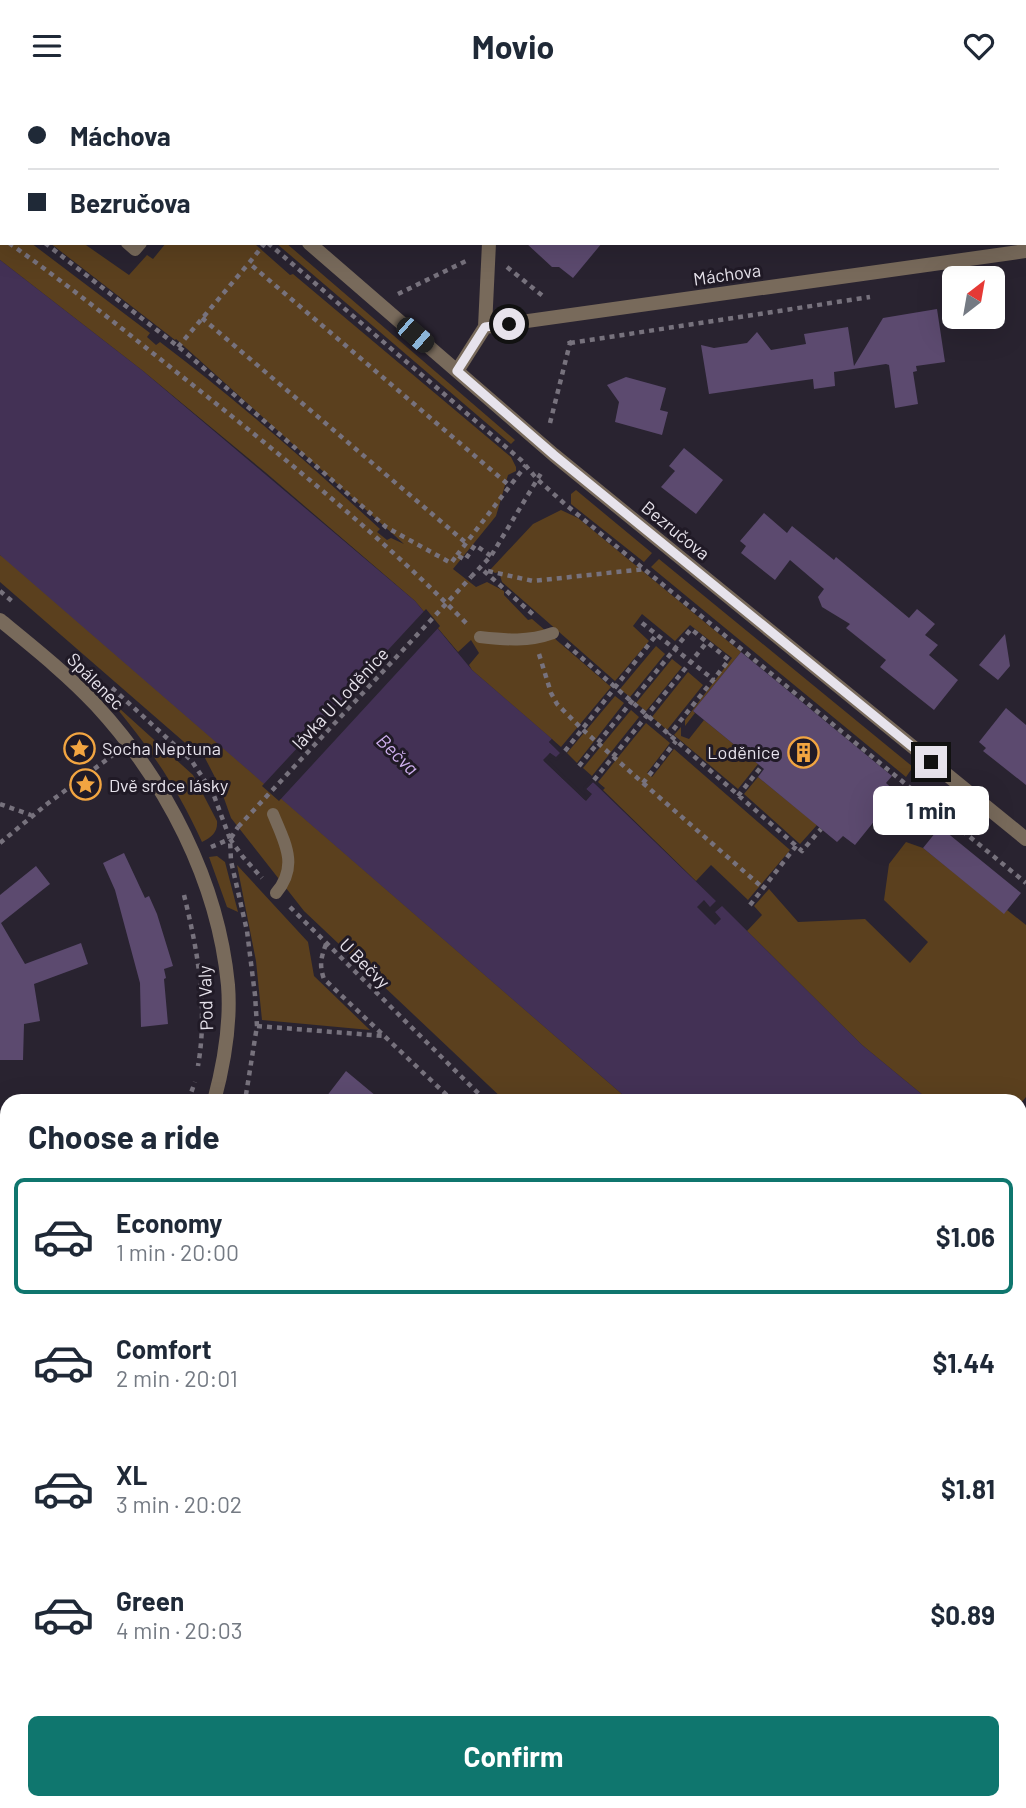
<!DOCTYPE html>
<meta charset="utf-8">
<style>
body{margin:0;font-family:Barlow,sans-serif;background:#f2f2f3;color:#1f2937;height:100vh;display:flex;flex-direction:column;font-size:26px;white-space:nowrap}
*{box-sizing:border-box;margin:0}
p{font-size:23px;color:#747a83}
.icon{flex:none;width:38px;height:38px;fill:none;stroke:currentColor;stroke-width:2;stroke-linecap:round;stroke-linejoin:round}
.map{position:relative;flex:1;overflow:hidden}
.drawer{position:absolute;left:0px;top:1003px;width:1027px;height:716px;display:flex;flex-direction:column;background:#fff;border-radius:21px 21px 0 0;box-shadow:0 7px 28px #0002}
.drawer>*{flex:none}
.hud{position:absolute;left:0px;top:0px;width:1027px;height:154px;box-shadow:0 7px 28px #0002;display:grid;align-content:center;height:154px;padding:0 28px;background:#fff}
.needle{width:46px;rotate:31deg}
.controls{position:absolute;left:942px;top:175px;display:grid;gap:14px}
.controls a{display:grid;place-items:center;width:63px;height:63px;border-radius:10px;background:#fff;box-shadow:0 7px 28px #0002;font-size:35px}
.end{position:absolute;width:32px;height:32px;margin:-16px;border:9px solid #e7e3ec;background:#111;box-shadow:0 0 0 4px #111}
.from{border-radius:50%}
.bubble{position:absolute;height:49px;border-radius:10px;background:#fff;box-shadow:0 7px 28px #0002;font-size:23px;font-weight:700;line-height:49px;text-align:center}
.car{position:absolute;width:21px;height:42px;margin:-21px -10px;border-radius:9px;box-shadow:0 0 5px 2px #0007;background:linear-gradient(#222 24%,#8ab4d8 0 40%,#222 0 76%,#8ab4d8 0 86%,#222 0)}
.hud b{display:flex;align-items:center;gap:24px;height:66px;font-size:26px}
.hud b+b{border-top:2px solid #e0e1e3}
.hud i{width:18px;height:18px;background:#1f2937}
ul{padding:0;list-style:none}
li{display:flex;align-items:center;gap:21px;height:116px;margin:0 14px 10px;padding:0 14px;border:4px solid transparent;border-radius:10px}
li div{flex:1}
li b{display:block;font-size:26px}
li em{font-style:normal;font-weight:700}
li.active{border-color:#0f766e}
li>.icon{width:63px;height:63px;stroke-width:1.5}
h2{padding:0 28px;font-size:32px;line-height:84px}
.action{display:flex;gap:14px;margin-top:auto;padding:14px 28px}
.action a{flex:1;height:80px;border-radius:10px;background:#0f766e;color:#fff;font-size:28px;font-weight:700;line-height:80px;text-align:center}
header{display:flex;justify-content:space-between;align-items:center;height:91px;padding:0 28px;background:#fff;font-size:32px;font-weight:700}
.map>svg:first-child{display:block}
.green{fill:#5b401e}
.water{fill:#433155}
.pier{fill:#292330}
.building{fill:#5c4a6f}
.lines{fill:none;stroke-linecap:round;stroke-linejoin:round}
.path{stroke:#77727d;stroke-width:4.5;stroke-dasharray:5 5;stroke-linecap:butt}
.lane{stroke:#786a5b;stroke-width:12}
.street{stroke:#786a5b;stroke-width:14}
.path-bridge{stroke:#77727d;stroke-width:4.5;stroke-dasharray:5 5;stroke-linecap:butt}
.route{stroke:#e7e3ec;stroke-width:9}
.labels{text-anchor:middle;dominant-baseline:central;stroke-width:6;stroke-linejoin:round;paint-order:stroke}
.street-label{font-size:18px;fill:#e7e3ec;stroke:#201a26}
.poi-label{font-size:18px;fill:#e7e3ec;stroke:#201a26;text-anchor:start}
.water-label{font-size:19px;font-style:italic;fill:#cfb0ef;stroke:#201a26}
</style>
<header><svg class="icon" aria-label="menu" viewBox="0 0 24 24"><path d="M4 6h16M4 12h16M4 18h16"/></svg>Movio<svg class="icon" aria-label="heart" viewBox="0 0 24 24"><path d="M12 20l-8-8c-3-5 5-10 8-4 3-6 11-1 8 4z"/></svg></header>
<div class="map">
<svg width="1026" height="1717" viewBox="0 0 1026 1717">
<rect width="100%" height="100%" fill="#292330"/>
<path class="green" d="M0,130L2,152H31L150,242L147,246L156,254L160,251C237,309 309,373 380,438L377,441L387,449L391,447L404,453L176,248L175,249L50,152H83L129,184L147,164L153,168L166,152H257L256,154L290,184L293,183L511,366L516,376V380L508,384L496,425L453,478L476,496L487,491L504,500V504L528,529L532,528L611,596L561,656L472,579L469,574L479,562L471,549L458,561L415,510L265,381L143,280L0,169Z
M276,152H286L515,349L511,353Z
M576,399L652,462L644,471L571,413V403Z
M561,419L578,427L741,561L693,620L695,622L685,635V629L732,567L690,534L675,550L642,523L633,535L649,550L615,590L502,491L499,481L495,482L490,479L533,433Z
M0,464L6,468L630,1010H505L304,820L231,727L220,696L205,667L208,663L195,653L191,657L0,491Z
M659,468L913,676L906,686L651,476Z
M656,555L665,563L630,606L620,598Z
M672,568L682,576L646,620L636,612Z
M688,581L703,594L667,639L652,626Z
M615,605L624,612L577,672L567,662Z
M109,608L193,684L217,730C218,741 212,746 202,751C176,694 149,656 109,608Z
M631,619L639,626L592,685L583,677Z
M704,629L758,673L738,698L674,644L681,636V645L689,648Z
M646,632L670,652L647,682L652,686L674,658L790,759L748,809L711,774L696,790L603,699L604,697L598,691Z
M758,686L817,734L800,753L744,703Z
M906,751L923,757L1004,822L1007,819L1026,834V1006L1020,1013V1010H930L862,954L747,840L762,824L754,815L769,798L798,831L865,828L910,872L928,851L884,809L889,773Z
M217,765L225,771L238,821L227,816L209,766Z
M237,774L308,851L314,885L370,939L262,929L256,870Z
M1020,1328L1026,1332V1462L1020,1458Z"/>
<path class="water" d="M0,169L143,280L415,510L472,579L552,648L549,651L561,662L556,667L550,662L544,670L585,709L591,703L586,698L593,691L716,810L710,816L704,809L697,816L715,834L721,828L715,821L722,815L862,954L930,1010H630L0,464Z
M1020,1079L1026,1083V1332L1020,1328Z"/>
<path class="pier" d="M426,518L440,535L279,710L262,695Z
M552,648L564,662L557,670L551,667L548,669L586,705L583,697L592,687L605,697L603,699L593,691L586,698L592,703L586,710L543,669L550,662L556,666L560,662L549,651Z"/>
<path class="building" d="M526,152H602L573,187L559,176H552Z
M937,218L945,271L916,275L917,280L913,281L918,313L895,317L889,274L886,273L834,281L835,295L814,298L813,288L709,303L701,254L714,257L747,252L757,241L771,259L806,253L804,243L848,236L854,275L883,227Z
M626,286L666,297L660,319L668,321L662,344L615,331L619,311L607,294Z
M684,357L723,389L696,423L661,396L675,380L669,375Z
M764,422L787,442L792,435L834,469L836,466L909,527L917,518L935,533L925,544L938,554L929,564L958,589L934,619L880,576L886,569L846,537L850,533L822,516L818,506L824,498L790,469L775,489L741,462L746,455L740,450Z
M1005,543L1010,575L998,589L979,574Z
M741,561L892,685L886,692L897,702L855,754L843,745L837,751L758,686L764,678L693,620Z
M1006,617L1026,634V694L983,660L986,657L979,651Z
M940,736L1021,802L1004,823L923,757Z
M124,762L145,807L149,805L157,823L173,875L164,878L166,887L164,888L168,933L141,936L140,892L115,799L103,772Z
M36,775L50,793L1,832L25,873L81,852L88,873L34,893L40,930L24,933L23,969H0V804Z
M346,980L382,1010H323Z"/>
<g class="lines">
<path class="path" d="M177,0L179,2
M9,2L12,0
M0,7L2,6
M0,121L2,122
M0,146L2,147
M9,152C74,198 136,249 199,299C292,373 385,449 468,534
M45,152L185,261L386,436L451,472L457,464L465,469L475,454L491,465
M265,152L249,172L510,395
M268,152L521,369L537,388L566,414L1026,792
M507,176L544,206
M398,203L468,169
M202,227L465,451
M570,252L870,206
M178,256L249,172
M550,332L570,252L567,246
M457,464L526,374
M484,480L536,526
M488,480L533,490L645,478
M471,486L491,465L543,379
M0,500L13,511
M642,532L714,589
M566,553L802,760L821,738
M539,563L551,602L557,613L582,638L643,692L676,650
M112,597L191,669L213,702L230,748L231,770L247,840L255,904L257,935L245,1010
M565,660L657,543
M579,675L691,538L729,569L669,644
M594,689L707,551
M643,692L763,797
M738,705L761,676
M0,713L31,724
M231,747L238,736
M230,748L243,766L262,787
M0,752L47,713L113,664
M211,756L230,748
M184,804C198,861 208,917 198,975
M750,814L796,755
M290,816L486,1010
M326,853C321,867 319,874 324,888L453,1010
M257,935L384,945
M188,1010L195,991
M0,1355L7,1348
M1020,1469L1026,1473
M1020,1511L1026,1515
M0,1528L7,1534
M159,1712L166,1717
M190,1712L196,1717
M295,1712L301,1717
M482,1717L487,1712L496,1717
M696,1717L699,1712
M830,1717L833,1712"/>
<path class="lane" d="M105,2L107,0
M127,152L135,159L141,152
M480,546C507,549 528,551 553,542
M273,723C285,752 299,775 276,802
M0,1423L7,1428"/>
<path class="street" d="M143,0L145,2
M493,2V0
M309,152L554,364L1026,748
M485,236L489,152
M457,280L485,236L1026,160
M0,529C33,556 67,583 96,614C166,690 218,790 228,894C231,932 224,973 214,1010
M253,1712L260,1717
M457,1717L461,1712"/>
<path class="path-bridge" d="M238,736L471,486"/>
</g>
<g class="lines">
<path class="route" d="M509,233L485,236L457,280L554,364L931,671"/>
</g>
<defs>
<symbol id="sight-ring" viewBox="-11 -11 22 22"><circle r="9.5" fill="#201a26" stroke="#f2a541" stroke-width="1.5"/><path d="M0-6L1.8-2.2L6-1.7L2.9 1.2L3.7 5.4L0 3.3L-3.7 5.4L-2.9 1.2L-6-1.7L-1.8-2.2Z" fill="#f2a541"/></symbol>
<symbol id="building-ring" viewBox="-11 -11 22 22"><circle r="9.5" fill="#201a26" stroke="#f2a541" stroke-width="1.5"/><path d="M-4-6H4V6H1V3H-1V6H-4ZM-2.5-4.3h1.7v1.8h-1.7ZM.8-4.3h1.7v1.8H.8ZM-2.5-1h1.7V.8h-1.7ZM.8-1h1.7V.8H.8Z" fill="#f2a541"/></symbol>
</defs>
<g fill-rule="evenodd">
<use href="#sight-ring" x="62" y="640" width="35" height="35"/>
<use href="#building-ring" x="786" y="644" width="35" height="35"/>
<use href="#sight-ring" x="68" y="676" width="35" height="35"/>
</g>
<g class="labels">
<g class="street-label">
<text transform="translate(727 183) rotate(-8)">Máchova</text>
<text transform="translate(676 439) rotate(39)">Bezručova</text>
<text transform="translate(96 590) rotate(45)">Spálenec</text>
<text transform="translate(340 607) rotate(-47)">lávka U Loděnice</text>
<text transform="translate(365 872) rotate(45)">U Bečvy</text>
<text transform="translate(205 907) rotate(-92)">Pod Valy</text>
</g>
<g class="poi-label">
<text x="102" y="657">Socha Neptuna</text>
<text x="780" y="661" text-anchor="end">Loděnice</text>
<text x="109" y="694">Dvě srdce lásky</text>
</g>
<g class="water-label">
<text transform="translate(398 663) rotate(44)">Bečva</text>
</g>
</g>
</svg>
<div class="controls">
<a><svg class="needle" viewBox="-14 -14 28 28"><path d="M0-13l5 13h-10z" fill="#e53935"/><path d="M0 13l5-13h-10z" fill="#747a83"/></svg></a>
</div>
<i class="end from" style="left:509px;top:233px"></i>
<i class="end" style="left:931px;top:671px"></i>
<div class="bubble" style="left:873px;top:695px;width:116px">1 min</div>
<i class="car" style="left:415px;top:244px;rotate:131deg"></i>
<div class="hud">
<b><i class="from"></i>Máchova</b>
<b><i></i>Bezručova</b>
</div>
<section class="drawer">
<h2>Choose a ride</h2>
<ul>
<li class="active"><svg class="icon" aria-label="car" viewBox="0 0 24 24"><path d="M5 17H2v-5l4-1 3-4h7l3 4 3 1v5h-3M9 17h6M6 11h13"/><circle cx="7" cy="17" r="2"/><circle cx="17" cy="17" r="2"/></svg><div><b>Economy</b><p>1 min · 20:00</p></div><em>$1.06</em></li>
<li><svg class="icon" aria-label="car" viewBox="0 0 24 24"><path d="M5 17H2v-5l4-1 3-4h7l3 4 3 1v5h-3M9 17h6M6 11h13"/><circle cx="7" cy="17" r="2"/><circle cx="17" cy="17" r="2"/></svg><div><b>Comfort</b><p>2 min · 20:01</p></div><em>$1.44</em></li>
<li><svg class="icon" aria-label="car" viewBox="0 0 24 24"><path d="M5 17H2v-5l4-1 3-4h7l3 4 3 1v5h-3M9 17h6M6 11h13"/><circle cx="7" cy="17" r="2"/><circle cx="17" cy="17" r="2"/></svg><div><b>XL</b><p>3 min · 20:02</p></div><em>$1.81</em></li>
<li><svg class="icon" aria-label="car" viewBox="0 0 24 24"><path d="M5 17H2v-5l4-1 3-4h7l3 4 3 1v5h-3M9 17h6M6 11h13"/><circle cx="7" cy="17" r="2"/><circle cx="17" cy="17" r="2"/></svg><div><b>Green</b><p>4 min · 20:03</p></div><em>$0.89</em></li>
</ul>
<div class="action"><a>Confirm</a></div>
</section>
</div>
